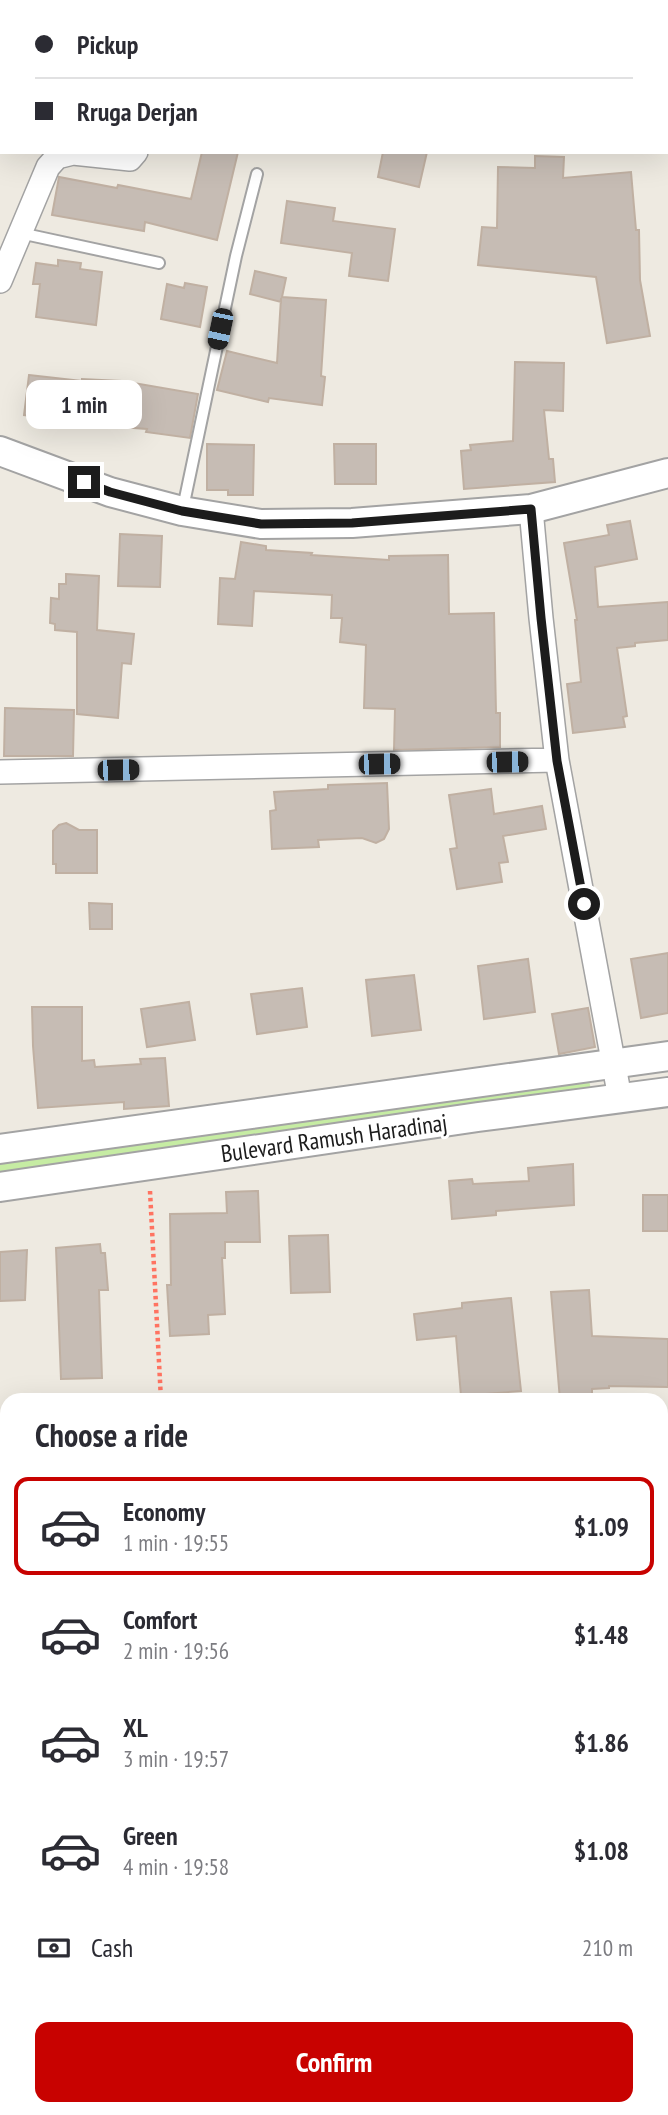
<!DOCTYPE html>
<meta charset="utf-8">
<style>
body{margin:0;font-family:"PT Sans Narrow",sans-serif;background:#f2f2f3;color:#2b2b33;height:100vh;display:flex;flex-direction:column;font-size:26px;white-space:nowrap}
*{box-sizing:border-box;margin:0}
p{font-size:23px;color:#7c7c81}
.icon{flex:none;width:38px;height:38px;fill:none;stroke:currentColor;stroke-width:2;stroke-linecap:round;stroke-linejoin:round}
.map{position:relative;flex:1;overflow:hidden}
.sheet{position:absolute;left:0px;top:1393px;width:668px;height:723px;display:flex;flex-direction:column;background:#fff;border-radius:21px 21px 0 0;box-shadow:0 7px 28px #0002}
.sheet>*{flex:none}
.banner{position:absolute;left:0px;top:0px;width:668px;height:154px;box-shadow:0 7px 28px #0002;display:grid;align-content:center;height:154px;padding:0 35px;background:#fff}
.end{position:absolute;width:32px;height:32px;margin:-16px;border:9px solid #1c1c1c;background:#fff;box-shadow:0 0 0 4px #fff}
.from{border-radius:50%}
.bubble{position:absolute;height:49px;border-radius:14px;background:#fff;box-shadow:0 7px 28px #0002;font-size:23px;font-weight:600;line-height:49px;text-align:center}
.car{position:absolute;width:21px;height:42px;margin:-21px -10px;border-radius:9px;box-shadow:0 0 5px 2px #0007;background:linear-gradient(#222 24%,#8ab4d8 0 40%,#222 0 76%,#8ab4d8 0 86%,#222 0)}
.banner b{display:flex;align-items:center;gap:24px;height:66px;font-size:26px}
.banner b+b{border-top:2px solid #e1e1e2}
.banner i{width:18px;height:18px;background:#2b2b33}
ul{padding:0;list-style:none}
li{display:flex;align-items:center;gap:21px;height:98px;margin:0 14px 10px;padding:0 21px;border:4px solid transparent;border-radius:14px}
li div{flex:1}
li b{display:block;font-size:26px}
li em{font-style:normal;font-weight:600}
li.on{border-color:#c80200}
li>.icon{width:63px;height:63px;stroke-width:1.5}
h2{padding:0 35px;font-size:32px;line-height:84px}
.pay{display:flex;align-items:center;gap:18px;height:77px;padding:0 35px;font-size:26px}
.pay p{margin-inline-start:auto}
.primary-button{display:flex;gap:14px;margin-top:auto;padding:14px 35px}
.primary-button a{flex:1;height:80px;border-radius:14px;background:#c80200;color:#fff;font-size:28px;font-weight:600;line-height:80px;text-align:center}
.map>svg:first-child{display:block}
.grass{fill:#c6eca3}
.building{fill:#c6bcb4;stroke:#c0b0a2;stroke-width:2}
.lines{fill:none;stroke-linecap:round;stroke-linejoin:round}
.service-casing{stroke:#a3a3a3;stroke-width:14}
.pedestrian-casing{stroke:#a3a3a3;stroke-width:21}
.minor-casing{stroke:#a3a3a3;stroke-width:26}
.tertiary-casing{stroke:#a3a3a3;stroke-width:32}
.secondary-casing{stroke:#687600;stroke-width:35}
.path{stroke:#ff7361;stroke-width:4.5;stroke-dasharray:3.5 3.5;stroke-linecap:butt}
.service{stroke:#fff;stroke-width:10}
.pedestrian{stroke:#fff;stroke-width:18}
.minor{stroke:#fff;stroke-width:23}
.tertiary{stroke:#fff;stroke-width:28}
.secondary{stroke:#f8fcb0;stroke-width:32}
.route{stroke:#1c1c1c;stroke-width:9}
.labels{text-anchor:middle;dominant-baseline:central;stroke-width:6;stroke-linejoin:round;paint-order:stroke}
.street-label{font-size:24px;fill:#1c1c1c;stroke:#fff}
</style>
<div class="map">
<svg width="668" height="2115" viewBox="0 0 668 2115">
<rect width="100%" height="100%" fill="#eeeae1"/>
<path class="grass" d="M588,1075L591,1090L0,1174V1160Z"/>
<path class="building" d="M202,152H238L217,240L145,222L144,231L52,215L59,177L117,188L118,185L191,199Z
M383,152H427L419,187L378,177Z
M535,156L564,157L563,178L631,172L636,230H639L640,280L650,336L607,343L596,277L478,265L482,227L497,228L498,167L535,168Z
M287,201L335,208L333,221L395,229L388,281L349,276L352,253L281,243Z
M58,260L81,263L80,269L102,272L96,325L36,317L40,284H33L36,263L58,266Z
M255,271L286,278L282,297L326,300L321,376L325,377L322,405L269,398L268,402L217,390L227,351L277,363L281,298V302L250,294Z
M185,283L207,287L200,327L161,319L167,284L184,288Z
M515,362L564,363L563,411L544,410L549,459H553L555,482L464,489L461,451L471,450L470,445L513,441Z
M29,375L82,381V379L122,381L198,394L190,438L146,432L147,429L80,424V421L24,415Z
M207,444L254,445L253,495H228V490H207Z
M334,444H376V484H335Z
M630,521L637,559L595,567L598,607L668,602V640L635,643V646L617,648L627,716L623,717L625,727L573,733L567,684L581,682L575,620H577L564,543L609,535L607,525Z
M120,534L162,536L160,587L118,586Z
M241,542L266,546V550L312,553L311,555L389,560V556L448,555L449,614L494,613L496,713H500V747L394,750L395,709L364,708L366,645L340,642L342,618H331L332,595L254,591L252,626L218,624L220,578L235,579Z
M66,574L99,576L97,630L134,634L131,664L122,663L118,718L77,714V632L55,630V624L50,623L51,598L59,599V584H66Z
M5,708L74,710L73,756H4Z
M387,783L389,829L384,839L376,843L362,838L318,840L319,847L272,849L270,811L276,810L274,792L328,789V785Z
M491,789L494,814L542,806L546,829L503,836L508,862L499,863L502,882L457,889L450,849L457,848L449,795Z
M66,823L79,830H97V873H56V864H53V831L59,825Z
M89,903L112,904V929H90Z
M668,953V1013L641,1018L631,959Z
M528,959L535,1012L484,1019L478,966Z
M414,975L421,1030L372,1036L366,980Z
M302,988L307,1027L257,1034L251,994Z
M189,1002L195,1040L147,1047L141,1009Z
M32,1007H82V1061L94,1060L95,1067L141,1064L140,1059L165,1058L169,1106L124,1109V1102L38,1108L33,1046Z
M588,1008L595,1047L559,1054L552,1014Z
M573,1164L574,1205L496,1211V1215L452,1219L449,1181L472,1179L473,1184L529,1181L528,1168Z
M258,1191L260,1242H225V1258H222L225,1314L208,1315L209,1334L170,1336L167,1285H171L170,1214L227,1213L226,1192Z
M643,1195H668V1231H643Z
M328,1235L330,1292L291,1293L289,1236Z
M100,1244L101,1253H105L108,1290H99L102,1378L61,1379L56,1248Z
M27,1250L25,1300L0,1301V1252Z
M589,1290L592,1336L668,1339V1387L609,1386V1388L592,1389V1399L560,1400L551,1292Z
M511,1298L521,1391L461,1396L456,1336L417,1340L414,1314L462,1308V1303Z"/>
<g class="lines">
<defs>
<path id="service" d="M20,233L159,263
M183,508L236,256L257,174"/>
<path id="pedestrian" d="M662,1478L668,1479"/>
<path id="minor" d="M488,0L491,2
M173,2V0
M667,46H668
M0,281L48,167L57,157L73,153L130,159L136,152
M531,509L541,618L557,760L620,1098
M0,772L557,760
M0,1777H7
M662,1941H668
M662,2040H668
M0,2071H7"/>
<path id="tertiary" d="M0,451L110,492L182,511L261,524L352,523L531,509L668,473
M0,1149L668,1056
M0,1187L478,1117L668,1092
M102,2109V2115"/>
<path id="secondary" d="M0,1513L7,1514
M662,1728L668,1730"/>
</defs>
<use href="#service" class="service-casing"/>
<use href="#pedestrian" class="pedestrian-casing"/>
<use href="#minor" class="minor-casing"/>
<use href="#tertiary" class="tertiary-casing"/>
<use href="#secondary" class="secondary-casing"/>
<path class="path" d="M150,1191L161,1400"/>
<use href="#service" class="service"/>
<use href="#pedestrian" class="pedestrian"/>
<use href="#minor" class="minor"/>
<use href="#tertiary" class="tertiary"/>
<use href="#secondary" class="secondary"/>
</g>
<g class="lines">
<path class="route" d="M84,482L110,492L182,511L261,524L352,523L531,509L541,618L557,761L584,904"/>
</g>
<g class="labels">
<g class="street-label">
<text transform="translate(334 1138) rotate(-8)">Bulevard Ramush Haradinaj</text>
</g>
</g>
</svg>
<i class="end from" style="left:584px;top:904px"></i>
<i class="end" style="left:84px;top:482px"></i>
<div class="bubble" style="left:26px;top:380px;width:116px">1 min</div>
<i class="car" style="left:220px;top:329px;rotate:192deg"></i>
<i class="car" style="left:507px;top:762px;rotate:89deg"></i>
<i class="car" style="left:379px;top:764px;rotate:89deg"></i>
<i class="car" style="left:118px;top:770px;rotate:89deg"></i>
<div class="banner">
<b><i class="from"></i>Pickup</b>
<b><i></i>Rruga Derjan</b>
</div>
<section class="sheet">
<h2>Choose a ride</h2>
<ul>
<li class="on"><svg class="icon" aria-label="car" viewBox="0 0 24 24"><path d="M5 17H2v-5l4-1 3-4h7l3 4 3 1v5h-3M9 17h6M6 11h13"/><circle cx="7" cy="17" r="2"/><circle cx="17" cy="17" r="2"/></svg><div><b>Economy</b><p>1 min · 19:55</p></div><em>$1.09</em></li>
<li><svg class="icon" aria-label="car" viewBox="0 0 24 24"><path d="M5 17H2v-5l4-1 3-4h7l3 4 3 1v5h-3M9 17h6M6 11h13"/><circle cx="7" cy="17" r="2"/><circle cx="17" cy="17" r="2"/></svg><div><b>Comfort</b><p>2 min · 19:56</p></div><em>$1.48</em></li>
<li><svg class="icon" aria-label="car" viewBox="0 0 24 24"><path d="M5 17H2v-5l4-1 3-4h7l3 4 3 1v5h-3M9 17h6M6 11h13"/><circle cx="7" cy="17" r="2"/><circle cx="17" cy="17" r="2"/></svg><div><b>XL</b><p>3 min · 19:57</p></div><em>$1.86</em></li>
<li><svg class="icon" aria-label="car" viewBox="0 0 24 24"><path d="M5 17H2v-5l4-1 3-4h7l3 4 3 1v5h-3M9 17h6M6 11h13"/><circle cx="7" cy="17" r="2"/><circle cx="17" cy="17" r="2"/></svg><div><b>Green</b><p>4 min · 19:58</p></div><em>$1.08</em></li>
</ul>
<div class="pay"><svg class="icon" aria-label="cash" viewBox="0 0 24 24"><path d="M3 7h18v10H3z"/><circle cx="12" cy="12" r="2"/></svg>Cash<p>210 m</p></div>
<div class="primary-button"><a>Confirm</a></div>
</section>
</div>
